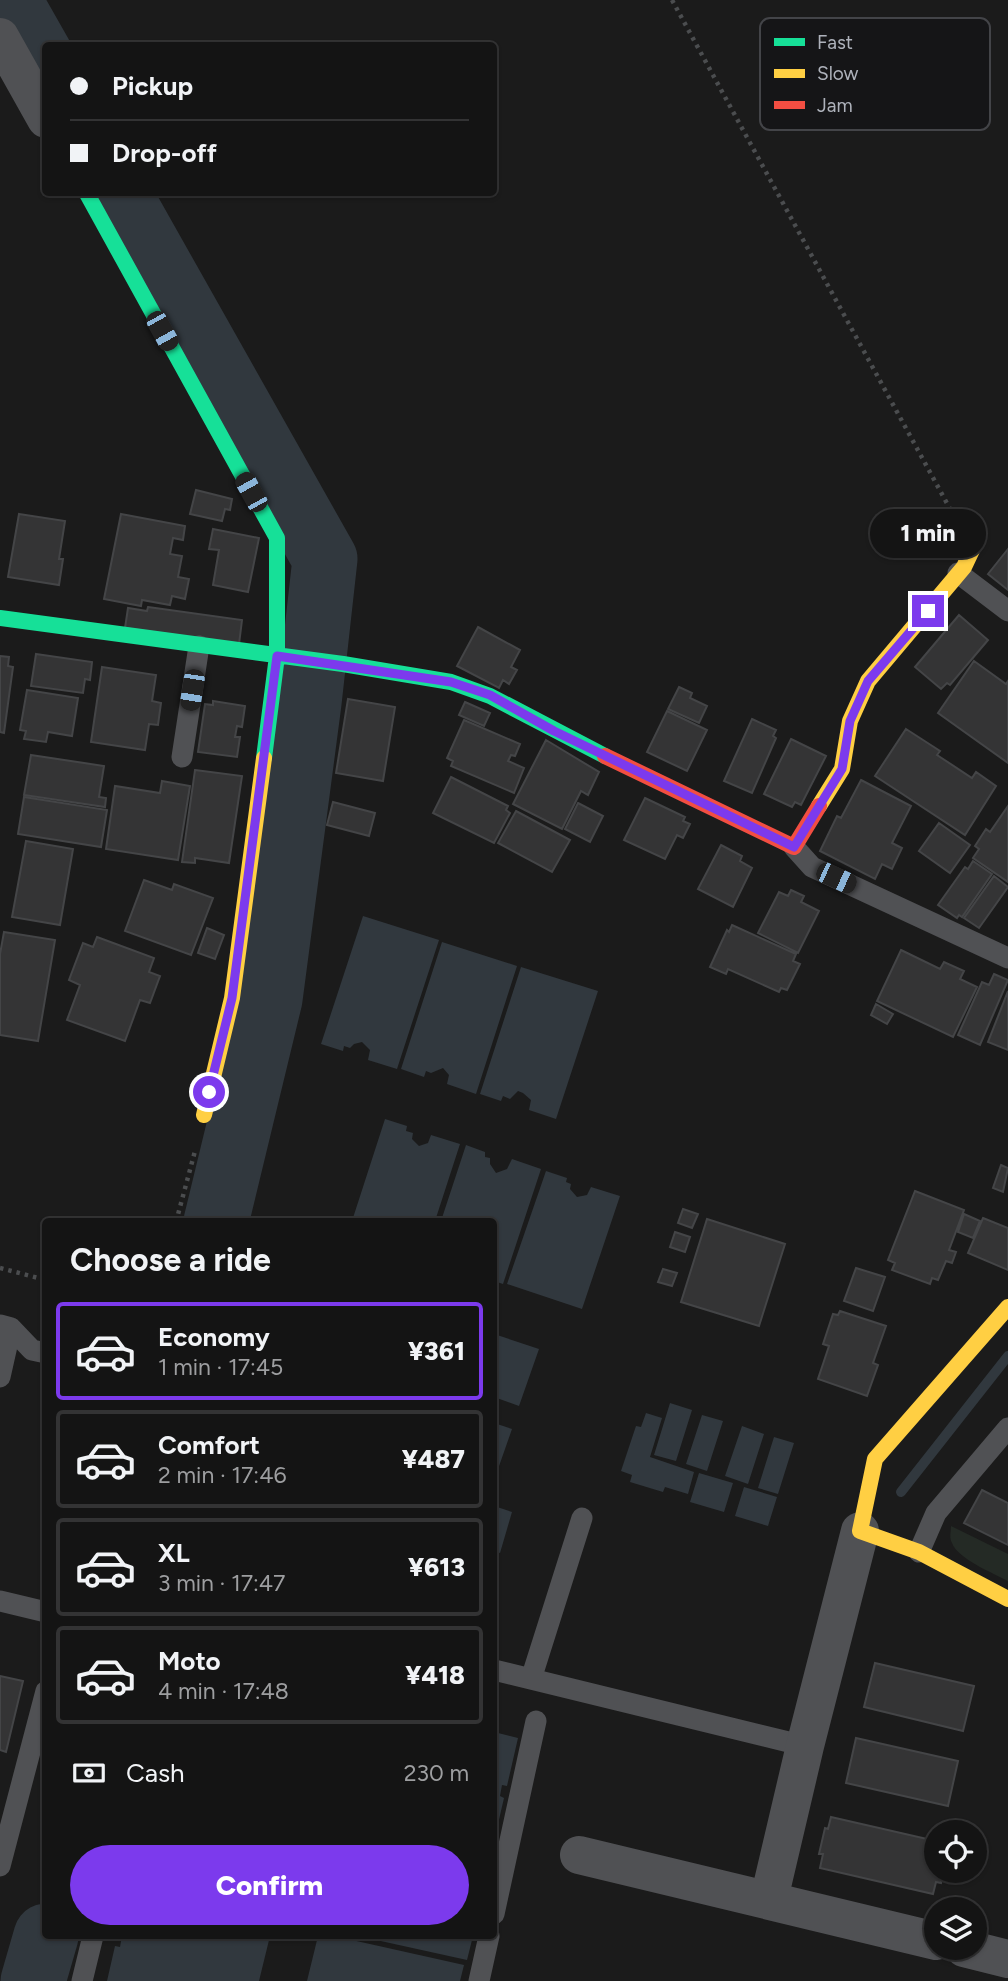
<!DOCTYPE html>
<meta charset="utf-8">
<style>
body{margin:0;font-family:Figtree,sans-serif;background:#1d1d1d;color:#f1f3f6;height:100vh;display:flex;flex-direction:column;font-size:26px;white-space:nowrap}
*{box-sizing:border-box;margin:0}
p{font-size:23px;color:#9d9ea0}
.icon{flex:none;width:38px;height:38px;fill:none;stroke:currentColor;stroke-width:2;stroke-linecap:round;stroke-linejoin:round}
.map{position:relative;flex:1;overflow:hidden}
.drawer{position:absolute;left:42px;top:1218px;width:455px;height:721px;display:flex;flex-direction:column;background:#141414;border-radius:7px;box-shadow:0 2px 5px #0004,0 0 0 2px #333334}
.drawer>*{flex:none}
.hud{position:absolute;left:42px;top:42px;width:455px;height:154px;border-radius:7px;box-shadow:0 2px 5px #0004,0 0 0 2px #333334;display:grid;align-content:center;height:154px;padding:0 28px;background:#141414}
.controls{position:absolute;left:924px;top:1820px;display:grid;gap:14px}
.controls a{display:grid;place-items:center;width:63px;height:63px;border-radius:50%;background:#141414;box-shadow:0 2px 5px #0004,0 0 0 2px #333334;font-size:35px}
.end{position:absolute;width:32px;height:32px;margin:-16px;border:9px solid #7c3aed;background:#fff;box-shadow:0 0 0 4px #fff}
.from{border-radius:50%}
.bubble{position:absolute;height:49px;border-radius:24px;background:#141414;box-shadow:0 2px 5px #0004,0 0 0 2px #333334;font-size:23px;font-weight:800;line-height:49px;text-align:center}
.car{position:absolute;width:21px;height:42px;margin:-21px -10px;border-radius:9px;box-shadow:0 0 5px 2px #0007;background:linear-gradient(#222 24%,#8ab4d8 0 40%,#222 0 76%,#8ab4d8 0 86%,#222 0)}
.hud b{display:flex;align-items:center;gap:24px;height:66px;font-size:26px}
.hud b+b{border-top:2px solid #333334}
.hud i{width:18px;height:18px;background:#f1f3f6}
ul{padding:0;list-style:none}
li{display:flex;align-items:center;gap:21px;height:98px;margin:0 14px 10px;padding:0 14px;border:4px solid #333334;border-radius:7px}
li div{flex:1}
li b{display:block;font-size:26px}
li em{font-style:normal;font-weight:800}
li.active{border-color:#7c3aed}
li>.icon{width:63px;height:63px;stroke-width:1.5}
h2{padding:0 28px;font-size:32px;line-height:84px}
.pay{display:flex;align-items:center;gap:18px;height:77px;padding:0 28px;font-size:26px}
.pay p{margin-inline-start:auto}
.button{display:flex;gap:14px;margin-top:auto;padding:14px 28px}
.button a{flex:1;height:80px;border-radius:42px;background:#7c3aed;color:#fff;font-size:28px;font-weight:800;line-height:80px;text-align:center}
.map>svg:first-child{display:block}
.green{fill:#242a25}
.water{fill:#31383e}
.lines{fill:none;stroke-linecap:round;stroke-linejoin:round}
.stream{stroke:#31383e;stroke-width:10}
.river{stroke:#31383e;stroke-width:65}
.building{fill:#343435;stroke:#444547;stroke-width:2}
.path{stroke:#4b4d4f;stroke-width:4.5;stroke-dasharray:3.5 5;stroke-linecap:butt}
.lane{stroke:#505154;stroke-width:21}
.street{stroke:#505154;stroke-width:38}
.fast{stroke:#16e098;stroke-width:16}
.slow{stroke:#ffcf43;stroke-width:16}
.jam{stroke:#f24e42;stroke-width:16}
.route{stroke:#7c3aed;stroke-width:9}
.key{fill:#151517;stroke:#434448;stroke-width:2}
.key-label{font-size:19px;fill:#aeb2bb}
</style>
<div class="map">
<svg width="1008" height="1981" viewBox="0 0 1008 1981">
<rect width="100%" height="100%" fill="#1b1b1b"/>
<path class="green" d="M951,1526L1008,1554V1581C993,1573 958,1559 952,1543C949,1538 951,1532 951,1526Z"/>
<path class="water" d="M363,916L439,940L397,1069L368,1060L370,1050L362,1042L354,1044L350,1048L344,1046L343,1051L321,1044Z
M442,942L517,966L476,1094L447,1084L449,1075L443,1068L431,1073L426,1071L424,1077L401,1069Z
M521,967L598,991L556,1119L529,1110L531,1100L523,1093L518,1091L510,1099L503,1096L501,1101L480,1094Z
M385,1119L407,1126L406,1131L413,1133L412,1139L419,1146L428,1143L431,1135L460,1144L435,1221H352Z
M466,1145L485,1152V1157L490,1158V1164L496,1173L507,1169L512,1159L541,1169L503,1284L494,1281V1222L441,1221Z
M546,1171L567,1178L566,1182L571,1184L570,1189L577,1197L587,1195L591,1187L620,1196L582,1309L507,1284Z
M494,1334L539,1349L519,1406L494,1397Z
M670,1403L692,1410L676,1461L654,1455Z
M646,1413L662,1418L650,1457L694,1472L688,1494L665,1487L663,1492L630,1482L632,1475L621,1471L636,1426L641,1427Z
M702,1415L723,1421L707,1471L686,1464Z
M494,1423L512,1429L498,1469L494,1468Z
M742,1426L764,1434L748,1484L725,1476Z
M774,1437L794,1443L778,1494L758,1488Z
M699,1473L733,1483L724,1512L690,1502Z
M744,1487L777,1497L768,1526L735,1516Z
M494,1506L512,1512L500,1553L494,1551Z
M494,1732L518,1738L507,1786L502,1785L500,1796L504,1798L494,1841Z
M122,1936H270L259,1981H107L115,1946L120,1947Z
M318,1936H334L464,1965L460,1981H307Z
M358,1936H473L467,1960Z"/>
<g class="lines">
<path class="stream" d="M901,1492L1008,1356"/>
<path class="river" d="M9,0L46,65
M118,192L325,559L309,703L270,999L216,1222
M33,1981L46,1936"/>
</g>
<path class="building" d="M196,490L232,499L230,510L225,509L222,521L190,514Z
M19,514L65,521L59,559H63L59,585L8,577Z
M121,514L185,526L183,540L173,538L170,554L182,556L178,577L189,579L185,599L172,596L170,605L142,600L141,606L104,599Z
M213,529L259,538L248,592L213,585L219,550L209,549Z
M1008,549V590L988,574Z
M148,607L242,620L239,644L125,628L128,608L147,611Z
M959,615L988,640L950,685L947,683L941,689L915,667Z
M478,627L520,650L511,667L517,670L509,684L503,680L499,688L457,666Z
M36,654L92,662L90,680L85,679L83,693L31,686Z
M0,656L9,657L8,666L13,667L4,733L0,732Z
M974,661L1006,684L1008,681V763L938,713Z
M102,667L156,675L152,701L161,703L158,725L149,724L145,750L91,742Z
M679,687L692,693L690,698L707,706L699,723L668,709Z
M27,690L78,698L72,736L48,732L46,742L24,739L26,731L20,730Z
M348,699L395,707L383,781L336,773Z
M213,701L245,706L242,727L237,726L235,737H240L237,757L198,752L205,704L213,705Z
M465,702L490,713L484,726L459,715Z
M667,711L707,730L687,771L647,752Z
M752,719L776,730L773,736L776,738L752,793L724,781Z
M464,720L520,744L515,756L511,755L508,761L524,768L514,793L451,766L453,761L447,758Z
M906,729L940,751L937,755L972,778L976,772L996,786L965,835L875,776Z
M791,739L826,756L801,805L795,802L792,807L764,794Z
M546,740L599,772L588,795L581,791L562,829L513,804Z
M31,755L104,766L99,797L106,798L105,807L24,795Z
M195,770L242,776L229,863L195,858V863L182,862Z
M451,777L508,806L506,810L510,813L494,843L433,813Z
M861,780L911,806L892,843L902,848L892,869L882,864L875,879L820,851L837,816L841,818Z
M162,781L190,786L178,860L106,849L115,786L160,793Z
M24,797L107,810L101,847L18,834Z
M645,798L685,817L683,821L690,824L683,838L677,835L665,859L624,840Z
M333,802L375,813L369,836L327,825Z
M578,803L603,816L590,842L565,829Z
M1008,806V882L973,858L979,849L975,846L986,829L990,832Z
M516,811L570,840L552,872L498,843Z
M939,823L970,845L950,873L919,851Z
M26,841L73,849L60,925L12,917Z
M721,845L742,856L740,861L752,868L733,907L698,889Z
M973,861L992,874L962,917L959,915L957,918L938,905L965,867L968,869Z
M994,876L1008,887L979,928L964,918Z
M144,880L172,890L174,884L213,898L191,955L125,931Z
M791,890L804,896L801,902L819,911L798,953L758,933L779,892L788,896Z
M732,925L796,954L793,961L800,964L787,990L781,988L779,992L728,969L726,974L710,967L727,930L729,932Z
M207,928L224,935L215,959L198,953Z
M4,932L55,940L38,1041L0,1035V954Z
M97,937L154,958L149,972L160,976L150,1003L140,1000L125,1041L67,1020L80,985L69,980L83,943L93,947Z
M901,950L940,969L944,962L964,971L960,979L977,987L953,1037L877,1001Z
M994,974L1008,980L980,1045L958,1035L982,982L989,985Z
M1008,991V1050L988,1042Z
M876,1004L893,1014L887,1024L871,1015Z
M1001,1165L1008,1168L1003,1192L993,1188Z
M915,1191L964,1210L949,1250L956,1252L952,1263L946,1261L938,1280L932,1278L930,1284L892,1270L895,1263L888,1260Z
M683,1209L698,1214L692,1228L678,1223Z
M964,1214L980,1221L973,1238L958,1232Z
M983,1218L1008,1228V1270L968,1253Z
M707,1219L785,1244L759,1326L681,1302Z
M675,1232L690,1237L685,1252L670,1247Z
M856,1268L885,1277L873,1311L844,1301Z
M663,1269L677,1273L672,1286L658,1282Z
M840,1311L886,1326L873,1363L878,1365L867,1396L818,1379L829,1346L823,1344L833,1314L838,1315Z
M982,1490L1008,1503V1545L964,1523Z
M875,1663L974,1686L963,1731L864,1707Z
M0,1676L23,1681L6,1752L0,1750Z
M856,1738L958,1761L948,1806L846,1783Z
M831,1817L936,1841V1871H943L941,1883L936,1882L933,1894L820,1868L823,1854H819L825,1828L828,1829Z"/>
<g class="lines">
<path class="path" d="M672,0L955,518
M176,1222L195,1151
M0,1268L46,1280"/>
<path class="lane" d="M958,573L1008,611
M182,757L199,646
M794,847L812,867L1008,958
M0,1325L11,1328L0,1377
M11,1328L32,1350L46,1353
M919,1552L936,1513L1008,1428
M0,1601L46,1612
M494,1670L805,1746
M531,1679L582,1518
M0,1866L46,1691
M494,1914L536,1721
M82,1981L93,1936
M479,1981L489,1936"/>
<path class="street" d="M0,37L46,119
M579,1855L936,1941
M769,1899L805,1746L860,1531
M964,1948L1008,1959"/>
<path class="fast" d="M86,192L277,538V656L264,758
M0,618L343,664L451,682L490,696L605,756"/>
<path class="slow" d="M819,806L842,769L850,721L868,681L964,567L972,550
M204,1115L232,998L264,758
M1008,1307L875,1459L860,1531L919,1552L1008,1599"/>
<path class="jam" d="M605,756L794,847L819,806"/>
</g>
<g class="lines">
<path class="route" d="M209,1092L232,998L277,656L451,682L490,695L554,731L794,847L842,769L850,721L868,681L928,611"/>
</g>
<rect x="760" y="18" width="230" height="112" rx="10" class="key"/>
<rect x="774" y="38" width="31" height="8" fill="#16e098"/>
<rect x="774" y="69" width="31" height="9" fill="#ffcf43"/>
<rect x="774" y="101" width="31" height="8" fill="#f24e42"/>
<g class="key-label">
<text x="817" y="49">Fast</text>
<text x="817" y="80">Slow</text>
<text x="817" y="112">Jam</text>
</g>
</svg>
<div class="controls">
<a><svg class="icon" aria-label="locate" viewBox="0 0 24 24"><circle cx="12" cy="12" r="6"/><path d="M12 2v4M12 18v4M2 12h4M18 12h4"/></svg></a>
<a><svg class="icon" aria-label="layers" viewBox="0 0 24 24"><path d="M12 4l9 5-9 5-9-5zM3 14l9 5 9-5"/></svg></a>
</div>
<i class="end from" style="left:209px;top:1092px"></i>
<i class="end" style="left:928px;top:611px"></i>
<div class="bubble" style="left:870px;top:509px;width:116px">1 min</div>
<i class="car" style="left:162px;top:331px;rotate:151deg"></i>
<i class="car" style="left:251px;top:492px;rotate:331deg"></i>
<i class="car" style="left:192px;top:690px;rotate:189deg"></i>
<i class="car" style="left:836px;top:878px;rotate:115deg"></i>
<div class="hud">
<b><i class="from"></i>Pickup</b>
<b><i></i>Drop-off</b>
</div>
<section class="drawer">
<h2>Choose a ride</h2>
<ul>
<li class="active"><svg class="icon" aria-label="car" viewBox="0 0 24 24"><path d="M5 17H2v-5l4-1 3-4h7l3 4 3 1v5h-3M9 17h6M6 11h13"/><circle cx="7" cy="17" r="2"/><circle cx="17" cy="17" r="2"/></svg><div><b>Economy</b><p>1 min · 17:45</p></div><em>¥361</em></li>
<li><svg class="icon" aria-label="car" viewBox="0 0 24 24"><path d="M5 17H2v-5l4-1 3-4h7l3 4 3 1v5h-3M9 17h6M6 11h13"/><circle cx="7" cy="17" r="2"/><circle cx="17" cy="17" r="2"/></svg><div><b>Comfort</b><p>2 min · 17:46</p></div><em>¥487</em></li>
<li><svg class="icon" aria-label="car" viewBox="0 0 24 24"><path d="M5 17H2v-5l4-1 3-4h7l3 4 3 1v5h-3M9 17h6M6 11h13"/><circle cx="7" cy="17" r="2"/><circle cx="17" cy="17" r="2"/></svg><div><b>XL</b><p>3 min · 17:47</p></div><em>¥613</em></li>
<li><svg class="icon" aria-label="car" viewBox="0 0 24 24"><path d="M5 17H2v-5l4-1 3-4h7l3 4 3 1v5h-3M9 17h6M6 11h13"/><circle cx="7" cy="17" r="2"/><circle cx="17" cy="17" r="2"/></svg><div><b>Moto</b><p>4 min · 17:48</p></div><em>¥418</em></li>
</ul>
<div class="pay"><svg class="icon" aria-label="cash" viewBox="0 0 24 24"><path d="M3 7h18v10H3z"/><circle cx="12" cy="12" r="2"/></svg>Cash<p>230 m</p></div>
<div class="button"><a>Confirm</a></div>
</section>
</div>
